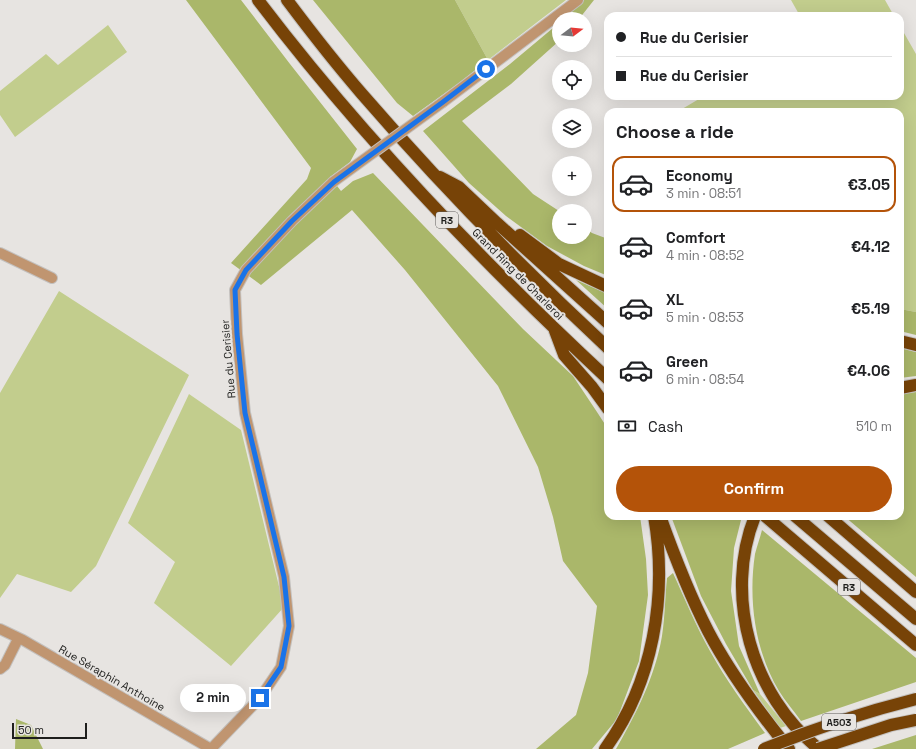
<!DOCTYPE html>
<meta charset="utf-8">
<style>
body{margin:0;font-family:"Space Grotesk",sans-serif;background:#f6f6f6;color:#202124;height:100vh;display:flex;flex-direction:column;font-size:15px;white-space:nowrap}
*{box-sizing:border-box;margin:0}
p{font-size:13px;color:#757577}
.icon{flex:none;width:22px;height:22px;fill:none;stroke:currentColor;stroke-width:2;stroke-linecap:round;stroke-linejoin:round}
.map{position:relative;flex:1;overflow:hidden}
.side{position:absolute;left:604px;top:108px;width:300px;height:412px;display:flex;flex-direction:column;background:#fff;border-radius:12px;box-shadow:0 4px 16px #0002}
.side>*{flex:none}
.hud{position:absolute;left:604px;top:12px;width:300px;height:88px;border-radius:12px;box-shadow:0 4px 16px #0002;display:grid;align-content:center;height:88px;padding:0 12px;background:#fff}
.needle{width:26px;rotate:74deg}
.fabs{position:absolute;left:552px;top:12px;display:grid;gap:8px}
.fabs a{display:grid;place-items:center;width:40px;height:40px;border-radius:50%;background:#fff;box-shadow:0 4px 16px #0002;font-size:20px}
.scale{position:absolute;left:12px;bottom:10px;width:75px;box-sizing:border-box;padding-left:4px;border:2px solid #1e1e1c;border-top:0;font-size:11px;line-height:14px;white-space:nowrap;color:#1e1e1c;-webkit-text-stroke:3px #e7e4e1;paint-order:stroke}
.end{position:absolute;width:18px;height:18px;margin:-9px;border:5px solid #1a73e8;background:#fff;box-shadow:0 0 0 2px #fff}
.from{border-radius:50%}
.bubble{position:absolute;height:28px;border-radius:14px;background:#fff;box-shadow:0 4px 16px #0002;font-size:13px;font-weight:700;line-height:28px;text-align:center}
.hud b{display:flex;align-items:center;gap:14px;height:38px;font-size:15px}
.hud b+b{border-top:1px solid #e0e0e0}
.hud i{width:10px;height:10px;background:#202124}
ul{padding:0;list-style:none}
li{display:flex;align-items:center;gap:12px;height:56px;margin:0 8px 6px;padding:0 4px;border:2px solid transparent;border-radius:12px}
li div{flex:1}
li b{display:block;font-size:15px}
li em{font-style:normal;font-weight:700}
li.active{border-color:#b45309}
li>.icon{width:36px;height:36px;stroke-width:1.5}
h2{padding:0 12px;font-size:18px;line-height:48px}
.pay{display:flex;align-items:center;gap:10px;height:44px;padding:0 12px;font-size:15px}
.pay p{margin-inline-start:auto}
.button{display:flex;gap:8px;margin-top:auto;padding:8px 12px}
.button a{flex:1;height:46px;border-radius:24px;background:#b45309;color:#fff;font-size:16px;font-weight:700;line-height:46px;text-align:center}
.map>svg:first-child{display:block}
.green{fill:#c2cd8d}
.forest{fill:#aab76a}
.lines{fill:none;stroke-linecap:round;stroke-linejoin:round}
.minor-casing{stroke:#c3c0be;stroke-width:12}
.motorway-casing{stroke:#c3c0be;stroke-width:14}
.minor{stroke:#c09570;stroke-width:10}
.motorway{stroke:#774307;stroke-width:12}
.minor-bridge-casing{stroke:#c3c0be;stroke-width:12;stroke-linecap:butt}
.motorway-bridge-casing{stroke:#c3c0be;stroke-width:14;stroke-linecap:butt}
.minor-bridge{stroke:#c09570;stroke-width:10}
.motorway-bridge{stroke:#774307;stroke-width:12}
.route{stroke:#1a73e8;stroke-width:5}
.labels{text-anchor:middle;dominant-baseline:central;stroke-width:4;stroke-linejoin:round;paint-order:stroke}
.shield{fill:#e7e4e1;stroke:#5a5957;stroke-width:1}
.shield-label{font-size:10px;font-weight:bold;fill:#1e1e1c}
.street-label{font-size:11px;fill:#1e1e1c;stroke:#e7e4e1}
</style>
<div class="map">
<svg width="916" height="749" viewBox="0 0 916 749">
<rect width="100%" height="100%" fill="#e7e4e1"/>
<path class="green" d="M455,0H566L488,60Z
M791,0H885L894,16H800Z
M108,25L127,52L15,137L0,115V91L46,54L58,65Z
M900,26L916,54V312L900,309V112H677L704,96H900Z
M59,291L189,375L96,566L71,592L17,574L0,598V393Z
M189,394L241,430L284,607L231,666L154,603L175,562L128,523Z
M753,690L760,694L786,726L780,728Z"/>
<path class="forest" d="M186,0H241L290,64L357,149L350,162L330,177L341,191L353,181L373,173L523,329L573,376L597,412L608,429V516H640L646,559L648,595L639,661L617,719L592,749H536L576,715L588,673L597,606L563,561L553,517L538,467L498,386L405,270L352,210L261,285L231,263L307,179L311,168Z
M313,0H455L488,60L459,83L413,116L397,103Z
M583,0H594L579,19H563Z
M559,23V41L511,84L462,121L533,194L559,211V237H585V228L592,233L608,239V276L584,266L547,246L506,216L469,183L423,131L510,64Z
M576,280L608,294V309Z
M900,309L916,312V335L900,331Z
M900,348L916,352V376L900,378Z
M916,392V577L844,516H900V394Z
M671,516H742L734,548L731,591L739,646L760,694L753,690L726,644L701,596Z
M762,530L916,658V682L801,721C794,711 785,701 779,691C755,651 748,600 755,554C757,546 760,538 762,530Z
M673,573C685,599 696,626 710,651C726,680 745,706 765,733L728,749H616C636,714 655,677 662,636C665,617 665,597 667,578Z
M16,719L31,725L43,749H15Z
M916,735V749H872Z"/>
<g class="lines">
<defs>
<path id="minor" d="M443,102L578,0
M0,253L52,278
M0,629L23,640L211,749
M0,669L5,665L18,639
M211,749L260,698L281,667L289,626L284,577L245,413L237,334L235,290L246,270L292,221L333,182"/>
<path id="motorway" d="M258,0C362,137 482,262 608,379
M287,0C311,32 336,64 362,94C439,183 522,268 608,348
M440,177L459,187L497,223L608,323
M520,235L559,264L608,287
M555,331L564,355L592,387L608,409
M900,341L916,345
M900,388L916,385
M660,516C674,555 689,594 708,631C730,673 759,712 789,749
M755,516C723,596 752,696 819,749
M765,516L916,645
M795,516L916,619
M828,516L916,592
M605,749C653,683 668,596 654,516"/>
</defs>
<use href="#minor" class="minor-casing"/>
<use href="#motorway" class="motorway-casing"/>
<use href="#minor" class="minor"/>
<use href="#motorway" class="motorway"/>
<defs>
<path id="minor-bridge" d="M333,182L443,102"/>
<path id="motorway-bridge" d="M764,749C813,729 864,712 916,699
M818,749L891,725L916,720"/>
</defs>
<use href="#minor-bridge" class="minor-bridge-casing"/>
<use href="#motorway-bridge" class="motorway-bridge-casing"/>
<use href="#minor-bridge" class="minor-bridge"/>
<use href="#motorway-bridge" class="motorway-bridge"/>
</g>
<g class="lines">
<path class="route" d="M260,698L281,667L289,626L284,577L245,413L237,334L235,290L246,270L292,221L334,182L443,102L486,69"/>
</g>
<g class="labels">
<g class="shield">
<rect x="436" y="212" width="22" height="16" rx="3"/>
<rect x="838" y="579" width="22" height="16" rx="3"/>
<rect x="822" y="714" width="34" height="16" rx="3"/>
</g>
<g class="shield-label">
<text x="447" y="220">R3</text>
<text x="849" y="587">R3</text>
<text x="839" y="722">A503</text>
</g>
<g class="street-label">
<text transform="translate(518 274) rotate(45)">Grand Ring de Charleroi</text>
<text transform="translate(228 359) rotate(-95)">Rue du Cerisier</text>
<text transform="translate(112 678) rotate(30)">Rue Séraphin Anthoine</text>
</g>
</g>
</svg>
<div class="fabs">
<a><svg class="needle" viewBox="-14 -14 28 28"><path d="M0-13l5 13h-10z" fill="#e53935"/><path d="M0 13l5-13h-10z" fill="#757577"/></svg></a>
<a><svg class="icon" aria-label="locate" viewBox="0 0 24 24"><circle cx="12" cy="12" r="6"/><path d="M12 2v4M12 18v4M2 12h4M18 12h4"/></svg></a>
<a><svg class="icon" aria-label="layers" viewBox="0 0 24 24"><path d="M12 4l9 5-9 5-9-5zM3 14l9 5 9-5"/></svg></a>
<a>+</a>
<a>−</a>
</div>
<div class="scale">50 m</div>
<i class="end from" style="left:486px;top:69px"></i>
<i class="end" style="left:260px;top:698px"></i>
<div class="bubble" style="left:180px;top:684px;width:66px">2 min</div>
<div class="hud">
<b><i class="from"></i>Rue du Cerisier</b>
<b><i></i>Rue du Cerisier</b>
</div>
<section class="side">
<h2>Choose a ride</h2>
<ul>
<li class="active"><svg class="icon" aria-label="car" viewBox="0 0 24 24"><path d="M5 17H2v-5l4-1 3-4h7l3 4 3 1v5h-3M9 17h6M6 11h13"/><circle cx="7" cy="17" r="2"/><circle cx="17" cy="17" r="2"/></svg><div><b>Economy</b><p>3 min · 08:51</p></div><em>€3.05</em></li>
<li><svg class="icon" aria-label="car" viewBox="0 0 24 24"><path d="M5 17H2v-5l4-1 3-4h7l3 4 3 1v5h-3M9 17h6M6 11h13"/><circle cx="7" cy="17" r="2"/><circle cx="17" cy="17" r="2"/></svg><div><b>Comfort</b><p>4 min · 08:52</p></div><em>€4.12</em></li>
<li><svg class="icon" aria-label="car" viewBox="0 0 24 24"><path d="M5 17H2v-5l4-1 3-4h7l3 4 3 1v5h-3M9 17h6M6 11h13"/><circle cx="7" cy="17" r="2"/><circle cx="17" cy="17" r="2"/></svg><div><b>XL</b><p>5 min · 08:53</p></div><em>€5.19</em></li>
<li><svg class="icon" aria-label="car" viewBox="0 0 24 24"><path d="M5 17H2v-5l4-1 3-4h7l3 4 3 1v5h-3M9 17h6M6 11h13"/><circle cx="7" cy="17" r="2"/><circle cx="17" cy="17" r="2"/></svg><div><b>Green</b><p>6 min · 08:54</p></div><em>€4.06</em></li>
</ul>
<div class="pay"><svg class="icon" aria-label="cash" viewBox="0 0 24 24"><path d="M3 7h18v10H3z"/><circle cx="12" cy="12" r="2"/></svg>Cash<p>510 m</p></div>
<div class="button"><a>Confirm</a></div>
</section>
</div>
